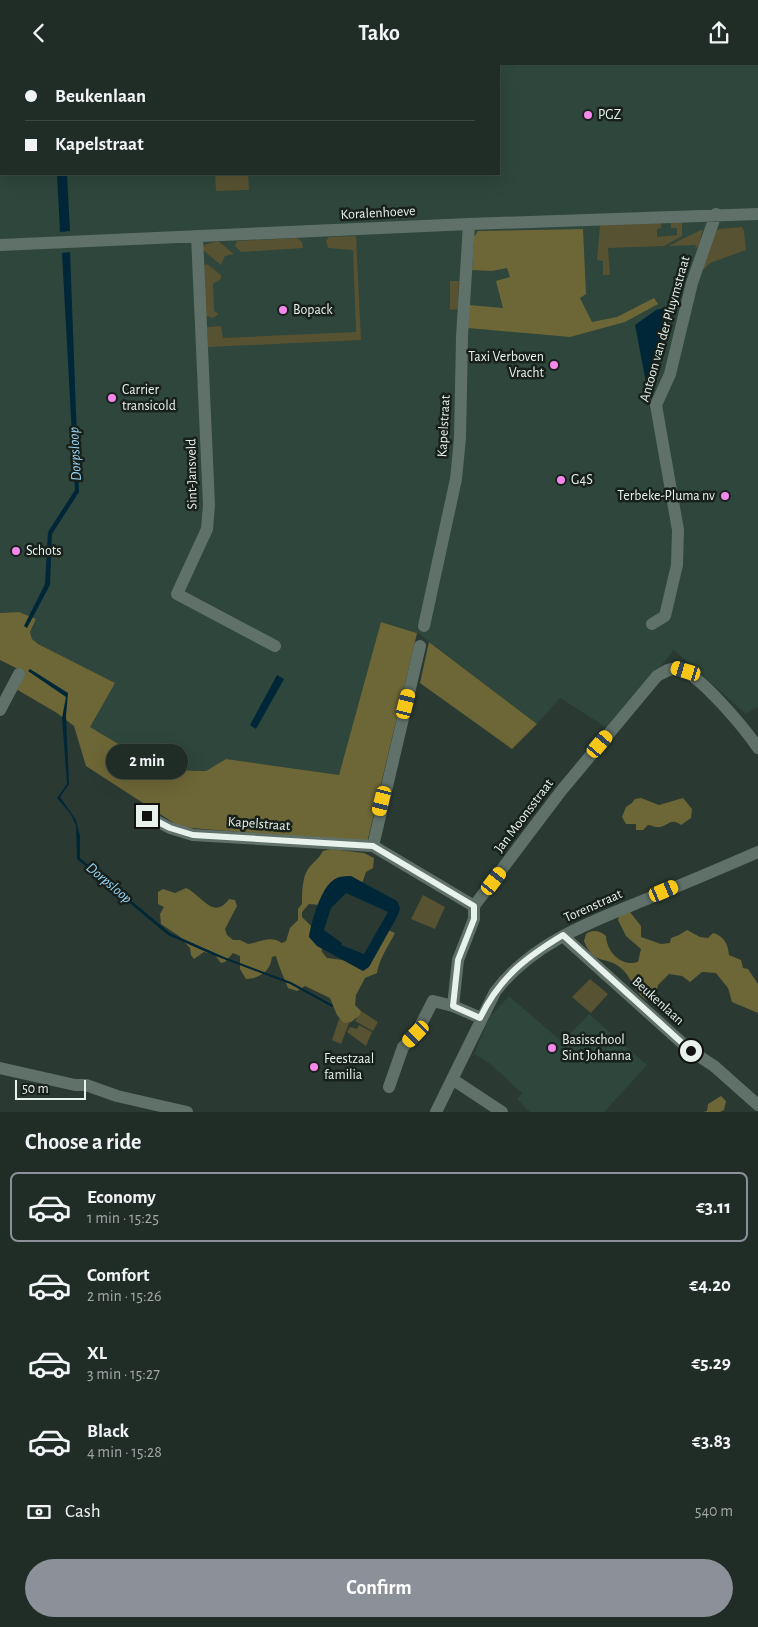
<!DOCTYPE html>
<meta charset="utf-8">
<style>
body{margin:0;font-family:"Alegreya Sans",sans-serif;background:#28342e;color:#f1f3f6;height:100vh;display:flex;flex-direction:column;font-size:19px;white-space:nowrap}
*{box-sizing:border-box;margin:0}
p{font-size:16px;color:#a2a7a7}
.icon{flex:none;width:28px;height:28px;fill:none;stroke:currentColor;stroke-width:2;stroke-linecap:round;stroke-linejoin:round}
.map{position:relative;height:1047px;overflow:hidden}
.panel{display:flex;flex-direction:column;background:#202c26;flex:1}
.panel>*{flex:none}
.hud{position:absolute;left:0px;top:0px;width:500px;height:110px;box-shadow:0 5px 20px #0002,0 0 0 1px #3d4843;display:grid;align-content:center;height:110px;padding:0 25px;background:#202c26}
.scale{position:absolute;left:15px;bottom:12px;width:71px;box-sizing:border-box;padding-left:5px;border:2px solid #e8f2ed;border-top:0;font-size:14px;line-height:18px;white-space:nowrap;color:#e8f2ed;-webkit-text-stroke:4px #18201c;paint-order:stroke}
.end{position:absolute;width:22px;height:22px;margin:-11px;border:6px solid #e8f2ed;background:#111;box-shadow:0 0 0 2px #111}
.from{border-radius:50%}
.bubble{position:absolute;height:35px;border-radius:18px;background:#202c26;box-shadow:0 5px 20px #0002,0 0 0 1px #3d4843;font-size:16px;font-weight:700;line-height:35px;text-align:center}
.car{position:absolute;width:15px;height:30px;margin:-15px -8px;border-radius:6px;box-shadow:0 0 4px 1px #0007;background:linear-gradient(#f5c518 24%,#345 0 40%,#f5c518 0 76%,#345 0 86%,#f5c518 0)}
.hud b{display:flex;align-items:center;gap:18px;height:48px;font-size:19px}
.hud b+b{border-top:1px solid #3d4843}
.hud i{width:12px;height:12px;background:#f1f3f6}
ul{padding:0;list-style:none}
li{display:flex;align-items:center;gap:15px;height:70px;margin:0 10px 8px;padding:0 15px;border:2px solid transparent;border-radius:8px}
li div{flex:1}
li b{display:block;font-size:19px}
li em{font-style:normal;font-weight:700}
li.current{border-color:#8c9099}
li>.icon{width:45px;height:45px;stroke-width:1.5}
h2{padding:0 25px;font-size:22px;line-height:60px}
.pay{display:flex;align-items:center;gap:12px;height:55px;padding:0 25px;font-size:19px}
.pay p{margin-inline-start:auto}
.primary-button{display:flex;gap:10px;margin-top:auto;padding:10px 25px}
.primary-button a{flex:1;height:58px;border-radius:30px;background:#8c9099;color:#fff;font-size:20px;font-weight:700;line-height:58px;text-align:center}
header{display:flex;justify-content:space-between;align-items:center;height:65px;padding:0 25px;background:#202c26;font-size:22px;font-weight:700}
.map>svg:first-child{display:block}
.built{fill:#2e463c;fill-rule:evenodd}
.green{fill:#575231}
.forest{fill:#6d6636}
.water{fill:#002738;fill-rule:evenodd}
.lines{fill:none;stroke-linecap:round;stroke-linejoin:round}
.minor{stroke:#60716a;stroke-width:12}
.route{stroke:#e8f2ed;stroke-width:6}
.poi-dot{fill:#f688ed;stroke:#18201c;stroke-width:2}
.labels{text-anchor:middle;dominant-baseline:central;stroke-width:5;stroke-linejoin:round;paint-order:stroke}
.poi-label{font-size:14px;fill:#e8f2ed;stroke:#18201c;text-anchor:start}
.street-label{font-size:14px;fill:#e8f2ed;stroke:#18201c}
.water-label{font-size:15px;font-style:italic;fill:#9bd9fa;stroke:#18201c}
</style>
<header><svg class="icon" aria-label="back" viewBox="0 0 24 24"><path d="M15 5l-7 7 7 7"/></svg>Tako<svg class="icon" aria-label="share" viewBox="0 0 24 24"><path d="M12 15V3M7 8l5-5 5 5M5 13v7h14v-7"/></svg></header>
<div class="map">
<svg width="758" height="1047" viewBox="0 0 758 1047">
<rect width="100%" height="100%" fill="#2a3a33"/>
<path class="built" d="M0,0H758V642L746,649L674,585L609,664L560,633L537,659L418,568L382,557L339,710L226,694L207,706L162,705L90,662L38,579L32,574L30,567L36,554L19,547L0,548ZM1,1H499V109H1Z
M509,931L562,977L589,949L647,1000L604,1047H530L517,1034L522,1028L488,997L474,989L489,953Z"/>
<path class="green" d="M215,109H248L249,125L216,126Z
M661,157V163L657,164V172L677,170V163H671V157H682V171L664,181L608,183L610,210H603V196L597,195L600,160Z
M742,162L744,166L746,185L710,198L702,206L716,166L719,164Z
M703,164L699,180L695,184L696,180L668,181Z
M356,171L361,275L208,282L207,262L221,261L223,273L356,267L353,185L328,183L326,176L329,172Z
M297,173L302,177L303,183L241,187L235,181L237,176Z
M218,176L234,189L225,191L221,200L203,185L204,180Z
M207,199L221,210V214L213,219L214,246L219,249L213,253L206,251L203,202Z
M450,216H459L458,244L450,245Z
M423,830L445,842L435,864L411,854Z
M590,914L608,929L591,948L572,932Z
M361,946L378,957L373,966L355,956Z
M340,951L350,956L341,979L332,975Z
M359,960L372,967L366,981L347,967L350,962L357,964Z"/>
<path class="forest" d="M583,164L586,229L580,233L592,257L617,252L654,233L658,239L625,257L570,272L468,263L469,240L503,243L496,216L510,212L507,203L492,206L472,205L474,172L478,166Z
M19,547L36,554L30,567L32,574L38,579L115,618L90,662L162,705L206,706L226,694L339,710L381,557L417,568L367,778L180,762L86,701L74,661L57,648L16,624L24,607L0,595V548Z
M429,577L537,659L512,684L420,618Z
M641,733L659,740L683,733L692,744L691,753L681,760C670,751 667,763 657,762C654,762 651,760 648,760L643,765H636V759H626L622,752L626,742L632,738L635,734Z
M331,784L364,788L374,793L373,803L366,807L361,821H348L320,840L309,839L302,847V852L320,870L322,887L327,893L357,897L388,865L395,868C389,880 379,894 377,908L365,913L356,930L355,940L361,946L360,950L351,957L344,958L337,950L330,933L305,921L297,926L288,923C284,912 279,903 276,891L272,892C270,907 260,913 246,914L240,904V891L233,888L225,897L221,898L215,890L204,887L194,894L191,890L190,883L179,871L161,859L160,849L164,842L158,839V827L163,824L175,828L186,823C202,830 213,856 229,834L235,835L237,841L225,864L227,870L233,875H240L248,879C261,877 270,870 282,878L286,876L290,863L298,855V844L302,839C302,829 302,813 308,804C313,797 318,795 323,786Z
M630,847L641,861V872L661,879L670,878L671,873L679,870L687,865L700,872L708,873L713,868C724,871 728,879 729,890L741,895L743,903L748,904L758,919V948L732,937L728,923L716,908L702,907L690,917L682,911L669,909L658,920L655,935L652,937C635,932 634,916 623,905C609,890 594,902 584,876L586,869C593,864 600,866 606,871C607,888 622,902 638,897L641,884L626,871L618,855L620,848Z
M721,1031L726,1036L724,1045L720,1047H703L707,1046L708,1039Z"/>
<path class="water" d="M57,109H67L70,166L60,167Z
M70,187L79,427L52,469L50,520L27,563L24,561L45,519L48,467L75,425L62,188Z
M664,243L662,279L653,324L647,323L635,260L656,245Z
M30,604L68,628L66,651L69,719L60,732L76,755L80,771V793L170,868L224,892L291,917L333,940L332,942L290,919L213,890L168,870L77,794L76,760L70,748L57,733L67,719L62,653L66,632L28,606Z
M277,610L284,614L256,664L250,660Z
M351,811L397,836L400,843L398,850L369,902L363,906L317,881L309,872C311,858 321,821 335,814C340,811 346,811 351,811ZM346,828L388,847L364,889L341,880L342,878L324,865L331,843Z"/>
<g class="lines">
<path class="minor" d="M197,171L209,440L207,464L177,529L275,581
M0,180L469,159L758,149
M652,559L665,551L677,500L678,465L656,340L670,309L692,218L716,149
M424,561L456,414L460,373L462,272L469,159
M0,645L19,609
M147,751L170,763L193,770L373,781L474,841
M373,781L420,581
M563,871L691,986L714,1001L758,1040
M453,941L458,895L474,854V841L561,726L657,611C664,607 671,602 679,604C699,608 746,665 758,683
M0,1003L75,1020H86L117,1031L187,1047
M452,1014L502,1047
M389,1022L403,982L416,969L433,936L453,941L481,953
M436,1047L495,927C531,879 588,858 642,836C681,820 719,804 758,787"/>
</g>
<g class="lines">
<path class="route" d="M147,751L170,763L193,770L373,781L474,841V854L458,895L453,941L480,953C500,912 525,893 563,870L691,986"/>
</g>
<g class="poi-dot">
<circle cx="588" cy="50" r="5"/>
<circle cx="283" cy="245" r="5"/>
<circle cx="554" cy="300" r="5"/>
<circle cx="112" cy="333" r="5"/>
<circle cx="561" cy="415" r="5"/>
<circle cx="725" cy="431" r="5"/>
<circle cx="16" cy="486" r="5"/>
<circle cx="552" cy="983" r="5"/>
<circle cx="314" cy="1002" r="5"/>
</g>
<g class="labels">
<g class="poi-label">
<text x="598" y="50">PGZ</text>
<text x="293" y="245">Bopack</text>
<text x="544" y="292" text-anchor="end">Taxi Verboven<tspan x="544" dy="16">Vracht</tspan></text>
<text x="122" y="325">Carrier<tspan x="122" dy="16">transicold</tspan></text>
<text x="571" y="415">G4S</text>
<text x="715" y="431" text-anchor="end">Terbeke-Pluma nv</text>
<text x="26" y="486">Schots</text>
<text x="562" y="975">Basisschool<tspan x="562" dy="16">Sint Johanna</tspan></text>
<text x="324" y="994">Feestzaal<tspan x="324" dy="16">familia</tspan></text>
</g>
<g class="street-label">
<text transform="translate(378 148) rotate(-3)">Koralenhoeve</text>
<text transform="translate(665 264) rotate(-74)">Antoon van der Pluymstraat</text>
<text transform="translate(444 361) rotate(-87)">Kapelstraat</text>
<text transform="translate(192 409) rotate(-91)">Sint-Jansveld</text>
<text transform="translate(524 751) rotate(-53)">Jan Moonsstraat</text>
<text transform="translate(259 759) rotate(4)">Kapelstraat</text>
<text transform="translate(593 841) rotate(-24)">Torenstraat</text>
<text transform="translate(658 936) rotate(42)">Beukenlaan</text>
</g>
<g class="water-label">
<text transform="translate(75 389) rotate(-93)">Dorpsloop</text>
<text transform="translate(109 818) rotate(40)">Dorpsloop</text>
</g>
</g>
</svg>
<div class="scale">50 m</div>
<i class="end from" style="left:691px;top:986px"></i>
<i class="end" style="left:147px;top:751px"></i>
<div class="bubble" style="left:106px;top:679px;width:82px">2 min</div>
<i class="car" style="left:686px;top:606px;rotate:287deg"></i>
<i class="car" style="left:406px;top:639px;rotate:14deg"></i>
<i class="car" style="left:600px;top:679px;rotate:40deg"></i>
<i class="car" style="left:382px;top:736px;rotate:194deg"></i>
<i class="car" style="left:494px;top:816px;rotate:37deg"></i>
<i class="car" style="left:664px;top:826px;rotate:67deg"></i>
<i class="car" style="left:416px;top:969px;rotate:224deg"></i>
<div class="hud">
<b><i class="from"></i>Beukenlaan</b>
<b><i></i>Kapelstraat</b>
</div>
</div>
<section class="panel">
<h2>Choose a ride</h2>
<ul>
<li class="current"><svg class="icon" aria-label="car" viewBox="0 0 24 24"><path d="M5 17H2v-5l4-1 3-4h7l3 4 3 1v5h-3M9 17h6M6 11h13"/><circle cx="7" cy="17" r="2"/><circle cx="17" cy="17" r="2"/></svg><div><b>Economy</b><p>1 min · 15:25</p></div><em>€3.11</em></li>
<li><svg class="icon" aria-label="car" viewBox="0 0 24 24"><path d="M5 17H2v-5l4-1 3-4h7l3 4 3 1v5h-3M9 17h6M6 11h13"/><circle cx="7" cy="17" r="2"/><circle cx="17" cy="17" r="2"/></svg><div><b>Comfort</b><p>2 min · 15:26</p></div><em>€4.20</em></li>
<li><svg class="icon" aria-label="car" viewBox="0 0 24 24"><path d="M5 17H2v-5l4-1 3-4h7l3 4 3 1v5h-3M9 17h6M6 11h13"/><circle cx="7" cy="17" r="2"/><circle cx="17" cy="17" r="2"/></svg><div><b>XL</b><p>3 min · 15:27</p></div><em>€5.29</em></li>
<li><svg class="icon" aria-label="car" viewBox="0 0 24 24"><path d="M5 17H2v-5l4-1 3-4h7l3 4 3 1v5h-3M9 17h6M6 11h13"/><circle cx="7" cy="17" r="2"/><circle cx="17" cy="17" r="2"/></svg><div><b>Black</b><p>4 min · 15:28</p></div><em>€3.83</em></li>
</ul>
<div class="pay"><svg class="icon" aria-label="cash" viewBox="0 0 24 24"><path d="M3 7h18v10H3z"/><circle cx="12" cy="12" r="2"/></svg>Cash<p>540 m</p></div>
<div class="primary-button"><a>Confirm</a></div>
</section>
